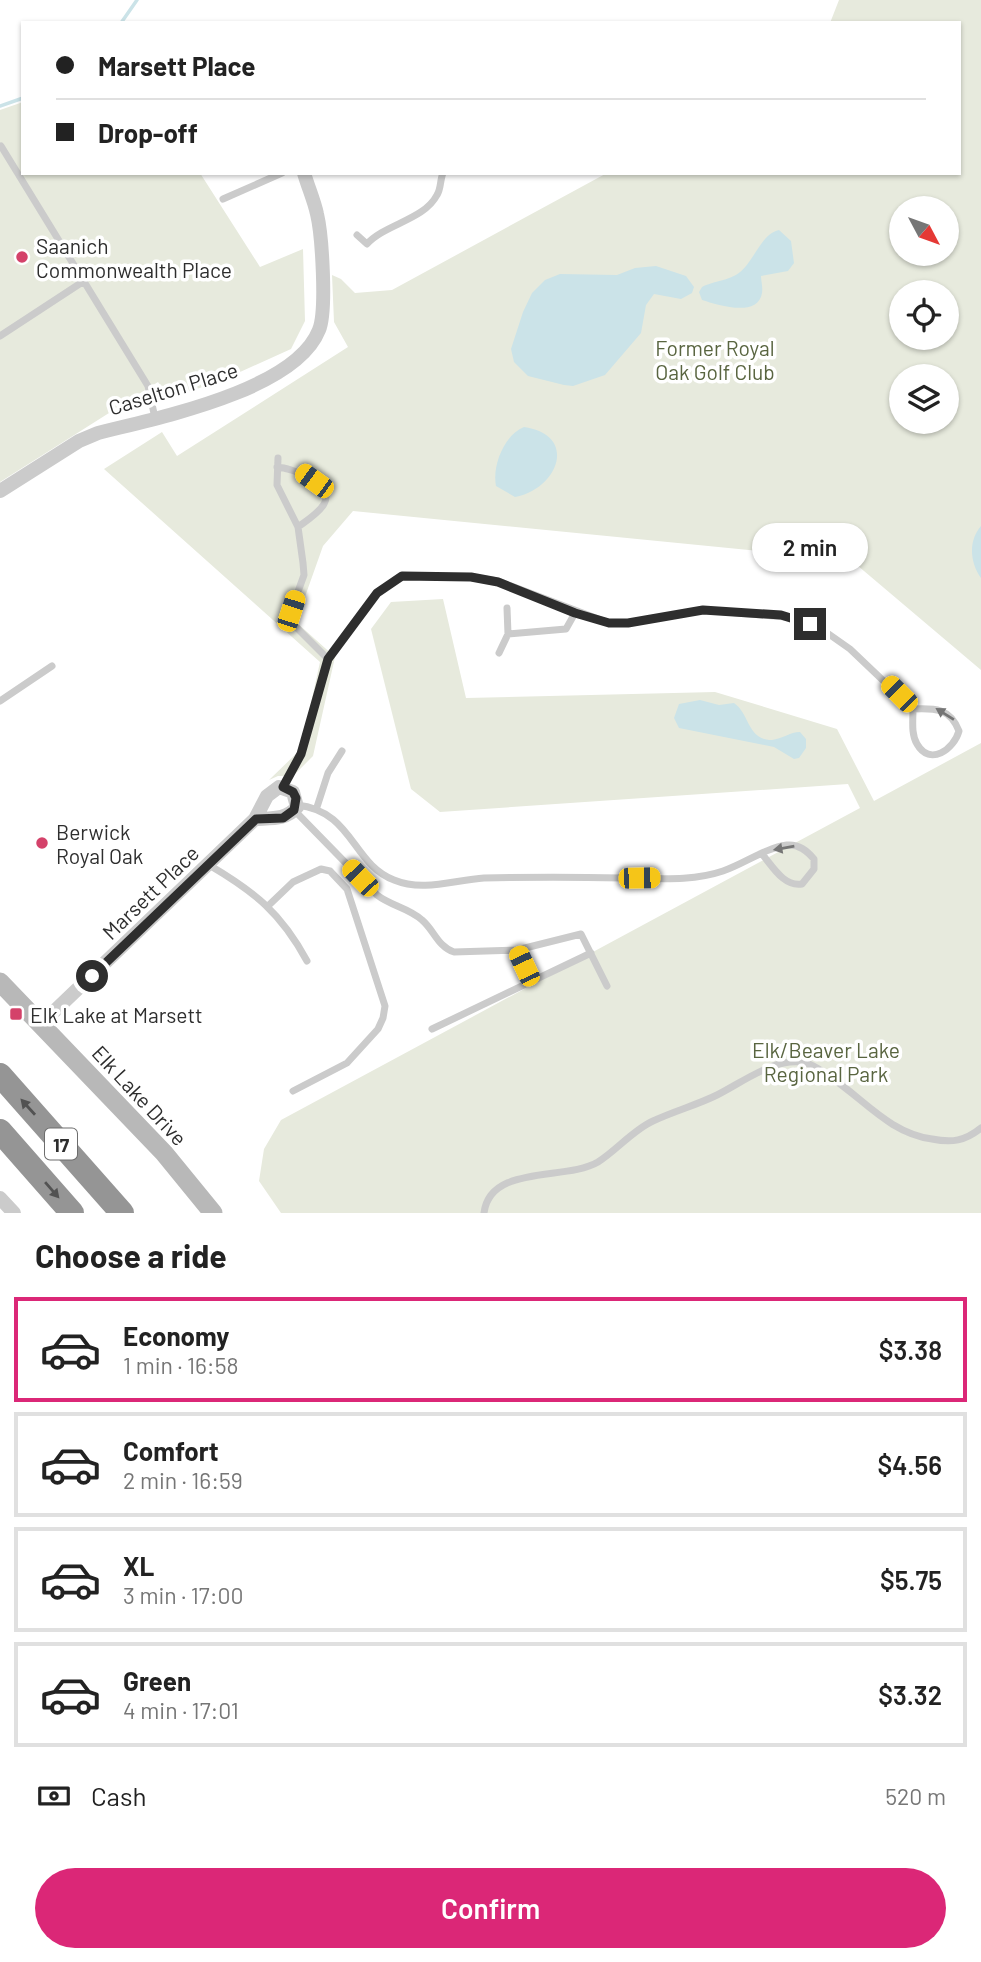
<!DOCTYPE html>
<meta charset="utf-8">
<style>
body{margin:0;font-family:Barlow,sans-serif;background:#f2f2f2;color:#222;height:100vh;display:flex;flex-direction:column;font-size:26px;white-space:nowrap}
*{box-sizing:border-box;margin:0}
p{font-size:23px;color:#767676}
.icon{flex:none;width:38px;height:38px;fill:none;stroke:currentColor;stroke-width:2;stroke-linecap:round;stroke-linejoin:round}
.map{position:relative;height:1213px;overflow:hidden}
.side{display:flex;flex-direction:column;background:#fff;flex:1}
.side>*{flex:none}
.top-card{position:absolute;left:21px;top:21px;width:940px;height:154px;border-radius:0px;box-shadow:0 2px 5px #0004;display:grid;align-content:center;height:154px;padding:0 35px;background:#fff}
.needle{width:46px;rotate:131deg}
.tools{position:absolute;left:889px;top:196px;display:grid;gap:14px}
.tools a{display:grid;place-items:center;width:70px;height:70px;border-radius:50%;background:#fff;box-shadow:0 2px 5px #0004;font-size:35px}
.end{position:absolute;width:32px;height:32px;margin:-16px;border:9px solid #2e2e2e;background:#fff;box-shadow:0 0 0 4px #fff}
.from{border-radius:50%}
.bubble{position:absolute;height:49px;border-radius:24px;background:#fff;box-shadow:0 2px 5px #0004;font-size:23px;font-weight:600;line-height:49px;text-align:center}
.car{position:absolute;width:21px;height:42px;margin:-21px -10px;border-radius:9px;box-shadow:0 0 5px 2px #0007;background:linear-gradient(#f5c518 24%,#345 0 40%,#f5c518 0 76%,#345 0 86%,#f5c518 0)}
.top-card b{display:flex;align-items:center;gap:24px;height:66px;font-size:26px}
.top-card b+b{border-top:2px solid #e0e0e0}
.top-card i{width:18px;height:18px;background:#222}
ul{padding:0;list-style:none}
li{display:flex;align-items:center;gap:21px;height:105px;margin:0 14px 10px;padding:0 21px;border:4px solid #e0e0e0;border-radius:0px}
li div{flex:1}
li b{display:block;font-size:26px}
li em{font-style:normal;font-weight:600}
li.on{border-color:#db2777}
li>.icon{width:63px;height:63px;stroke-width:1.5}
h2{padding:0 35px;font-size:32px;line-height:84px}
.pay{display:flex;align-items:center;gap:18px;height:77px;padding:0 35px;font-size:26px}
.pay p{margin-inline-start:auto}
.button{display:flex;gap:14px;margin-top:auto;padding:14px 35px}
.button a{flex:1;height:80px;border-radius:42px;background:#db2777;color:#fff;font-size:28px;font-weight:600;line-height:80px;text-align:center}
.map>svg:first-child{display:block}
.green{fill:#e7eadd;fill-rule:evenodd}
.water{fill:#cbe3e8}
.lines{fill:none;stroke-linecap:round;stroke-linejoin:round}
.stream{stroke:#cbe3e8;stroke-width:3.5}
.lane{stroke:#cbcbcb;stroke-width:7}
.street{stroke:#cbcbcb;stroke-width:14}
.secondary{stroke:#b8b8b8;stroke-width:19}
.highway{stroke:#959595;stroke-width:24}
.oneway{fill:#757575}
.oneway2{fill:#525252}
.route{stroke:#2e2e2e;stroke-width:9}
.poi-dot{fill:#d4426a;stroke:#fff;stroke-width:2.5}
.labels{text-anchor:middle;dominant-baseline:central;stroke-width:7;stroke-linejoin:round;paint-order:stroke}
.shield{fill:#fff;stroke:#6d6d6d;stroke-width:2}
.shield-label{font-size:19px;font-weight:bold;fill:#2e2e2e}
.poi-label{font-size:21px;fill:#2e2e2e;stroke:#fff;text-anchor:start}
.park-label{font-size:21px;fill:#596540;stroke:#fff}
.street-label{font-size:21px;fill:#2e2e2e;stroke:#fff}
</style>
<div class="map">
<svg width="981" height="1213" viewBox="0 0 981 1213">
<rect width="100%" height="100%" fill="#fff"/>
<path class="green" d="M839,0H981V670L851,560L353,511L323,546L296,622L335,657L313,756L293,776H278L269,780L301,749L320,662L104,469L162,432L177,456L348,347L334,322L332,275L341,279L355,293L392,290L607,173H959V23H830ZM901,208H947V254H901ZM901,292H947V338H901ZM901,376H947V422H901Z
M23,102V173H200L260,267L303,249L305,321L291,349L218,382L169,398L158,382L0,482V110Z
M443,599L466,698L715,692L837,729L874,801L981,743V1213H281L259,1181L264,1149L281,1120L860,808L848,784L440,812L411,789L371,629L391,602Z"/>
<path class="water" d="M779,230L791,241L794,263L788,271L761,276C761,281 763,287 762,293C758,318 718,305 702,300L699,292L702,287C718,279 733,282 746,266C756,254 764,233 779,230Z
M656,266L686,276L694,287L692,293L681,299L654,294L646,305L641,333L605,375L573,386L564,385L528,376L514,362L511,349L523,312L532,293L545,280L560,274L617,275L635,268Z
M524,427C579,435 558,489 515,497L496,486C492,466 504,435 524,427Z
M981,526V578C970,563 968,541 981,526Z
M700,700L719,705L734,703C750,714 747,740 772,740C782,739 790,732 800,732L806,739V748L799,758L794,759L774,747L679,728L674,718L679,704Z"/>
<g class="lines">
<path class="stream" d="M121,23L137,0
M0,106L23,98"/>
<path class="lane" d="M1,146L148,386L155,418
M223,199L282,173
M357,235L367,244C385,224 424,220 437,195C441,189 440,180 443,173
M0,336L84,281
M278,458L277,485L298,527L303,563L304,575L291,611L292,623L328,659
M277,467C291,468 336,483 324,504C319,513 306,521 298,527
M507,608L508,634
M499,653L508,634L566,629L575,613
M0,701L52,666
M283,787L301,754L328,659L377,593L402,576L471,577L498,581L609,623H628L703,610L797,618L823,630L850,649L913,709C913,721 911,734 917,744C930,767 954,749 959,731C950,708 935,708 913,709
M297,805C353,811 352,864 394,880C423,892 454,880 484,878C530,877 576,877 622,878C655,878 691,882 723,871C744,864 765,848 787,845C799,844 807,851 814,859V869L802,884C784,887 773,867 762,854
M317,807L328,773L342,751
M294,810L377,895C391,906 409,908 422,920C434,930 438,947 454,952L517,950L581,934L607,986
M209,865C255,892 281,913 307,961
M269,905L293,882L321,869L330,871L347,889L385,1006L383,1018L378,1029L347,1063L293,1091
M517,950L532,981
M432,1029L591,953
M484,1213C490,1164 566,1181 598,1162C617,1150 633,1130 653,1121C674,1111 697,1105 717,1095C743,1082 776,1056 806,1063C814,1065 823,1072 829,1076C864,1099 889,1133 932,1139C952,1143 965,1141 981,1128"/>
<path class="street" d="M0,491L79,441L98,433C156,418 295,391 319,330C327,311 322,235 317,214C314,200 308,187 304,173
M42,1023L255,819L267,796L279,787L293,792L297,807C286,820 272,818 255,819
M0,1198L14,1213"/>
<path class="secondary" d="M0,982L164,1153L213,1213"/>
<path class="highway" d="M0,1075L122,1213
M0,1131L72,1213"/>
</g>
<defs><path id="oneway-solid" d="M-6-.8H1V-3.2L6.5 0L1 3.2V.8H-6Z" transform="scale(1.75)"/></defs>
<g class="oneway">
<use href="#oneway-solid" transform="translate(945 714) rotate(-148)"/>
<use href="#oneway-solid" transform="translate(784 848) rotate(170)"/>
</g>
<g class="oneway2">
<use href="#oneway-solid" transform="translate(28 1107) rotate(-132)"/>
<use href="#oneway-solid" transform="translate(52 1190) rotate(49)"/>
</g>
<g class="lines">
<path class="route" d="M92,976L256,819L283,818L294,810L296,798L293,792L283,787L301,754L328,659L377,593L402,576L471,577L498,582L575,613L609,623H628L703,610L781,615L810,624"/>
</g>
<g class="poi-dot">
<circle cx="22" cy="257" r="7"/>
<circle cx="42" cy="843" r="7"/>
<rect x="9" y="1007" width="14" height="14" rx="3.5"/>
</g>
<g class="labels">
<rect class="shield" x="45" y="1128.5" width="32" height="31" rx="5"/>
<g class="shield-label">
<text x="61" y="1144">17</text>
</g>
<g class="poi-label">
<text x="36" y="245">Saanich<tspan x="36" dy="24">Commonwealth Place</tspan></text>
<text x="56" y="831">Berwick<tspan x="56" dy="24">Royal Oak</tspan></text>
<text x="30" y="1014">Elk Lake at Marsett</text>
</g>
<g class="park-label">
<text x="715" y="347">Former Royal<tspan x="715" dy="24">Oak Golf Club</tspan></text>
<text x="826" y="1049">Elk/Beaver Lake<tspan x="826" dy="24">Regional Park</tspan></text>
</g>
<g class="street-label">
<text transform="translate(173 388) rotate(-17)">Caselton Place</text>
<text transform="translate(150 892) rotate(-44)">Marsett Place</text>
<text transform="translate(140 1095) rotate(47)">Elk Lake Drive</text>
</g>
</g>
</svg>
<div class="tools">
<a><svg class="needle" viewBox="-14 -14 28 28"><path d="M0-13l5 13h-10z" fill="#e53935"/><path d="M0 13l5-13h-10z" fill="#767676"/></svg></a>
<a><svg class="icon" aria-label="locate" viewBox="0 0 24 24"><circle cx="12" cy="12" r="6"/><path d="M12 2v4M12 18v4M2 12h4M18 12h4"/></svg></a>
<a><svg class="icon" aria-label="layers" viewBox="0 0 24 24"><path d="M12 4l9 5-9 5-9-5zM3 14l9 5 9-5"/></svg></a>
</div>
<i class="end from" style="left:92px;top:976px"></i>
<i class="end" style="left:810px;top:624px"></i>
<div class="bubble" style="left:752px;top:523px;width:116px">2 min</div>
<i class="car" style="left:314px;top:481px;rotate:306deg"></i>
<i class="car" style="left:291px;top:611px;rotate:18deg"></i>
<i class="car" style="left:899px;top:694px;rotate:315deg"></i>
<i class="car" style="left:360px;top:878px;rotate:316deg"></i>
<i class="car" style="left:639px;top:878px;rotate:89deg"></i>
<i class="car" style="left:524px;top:966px;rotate:335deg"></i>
<div class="top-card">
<b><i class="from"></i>Marsett Place</b>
<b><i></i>Drop-off</b>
</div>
</div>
<section class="side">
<h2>Choose a ride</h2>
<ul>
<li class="on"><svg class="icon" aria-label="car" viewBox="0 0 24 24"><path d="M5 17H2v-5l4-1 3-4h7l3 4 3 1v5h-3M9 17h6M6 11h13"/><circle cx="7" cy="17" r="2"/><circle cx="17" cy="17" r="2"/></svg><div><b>Economy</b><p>1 min · 16:58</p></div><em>$3.38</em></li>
<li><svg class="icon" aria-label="car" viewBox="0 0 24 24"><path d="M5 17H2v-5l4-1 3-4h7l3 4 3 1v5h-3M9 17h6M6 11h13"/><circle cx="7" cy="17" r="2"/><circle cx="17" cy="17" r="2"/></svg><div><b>Comfort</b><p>2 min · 16:59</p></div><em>$4.56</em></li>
<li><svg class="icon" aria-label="car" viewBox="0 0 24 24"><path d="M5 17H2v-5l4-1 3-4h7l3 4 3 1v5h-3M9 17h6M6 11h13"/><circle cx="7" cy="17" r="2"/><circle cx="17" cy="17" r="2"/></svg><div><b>XL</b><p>3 min · 17:00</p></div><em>$5.75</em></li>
<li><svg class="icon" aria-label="car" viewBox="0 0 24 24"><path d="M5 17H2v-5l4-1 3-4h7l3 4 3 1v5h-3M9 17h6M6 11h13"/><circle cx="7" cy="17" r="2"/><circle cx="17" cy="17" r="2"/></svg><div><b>Green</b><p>4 min · 17:01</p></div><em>$3.32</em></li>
</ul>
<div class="pay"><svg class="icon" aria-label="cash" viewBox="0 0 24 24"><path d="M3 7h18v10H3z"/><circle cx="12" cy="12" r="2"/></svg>Cash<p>520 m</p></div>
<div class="button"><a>Confirm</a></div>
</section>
